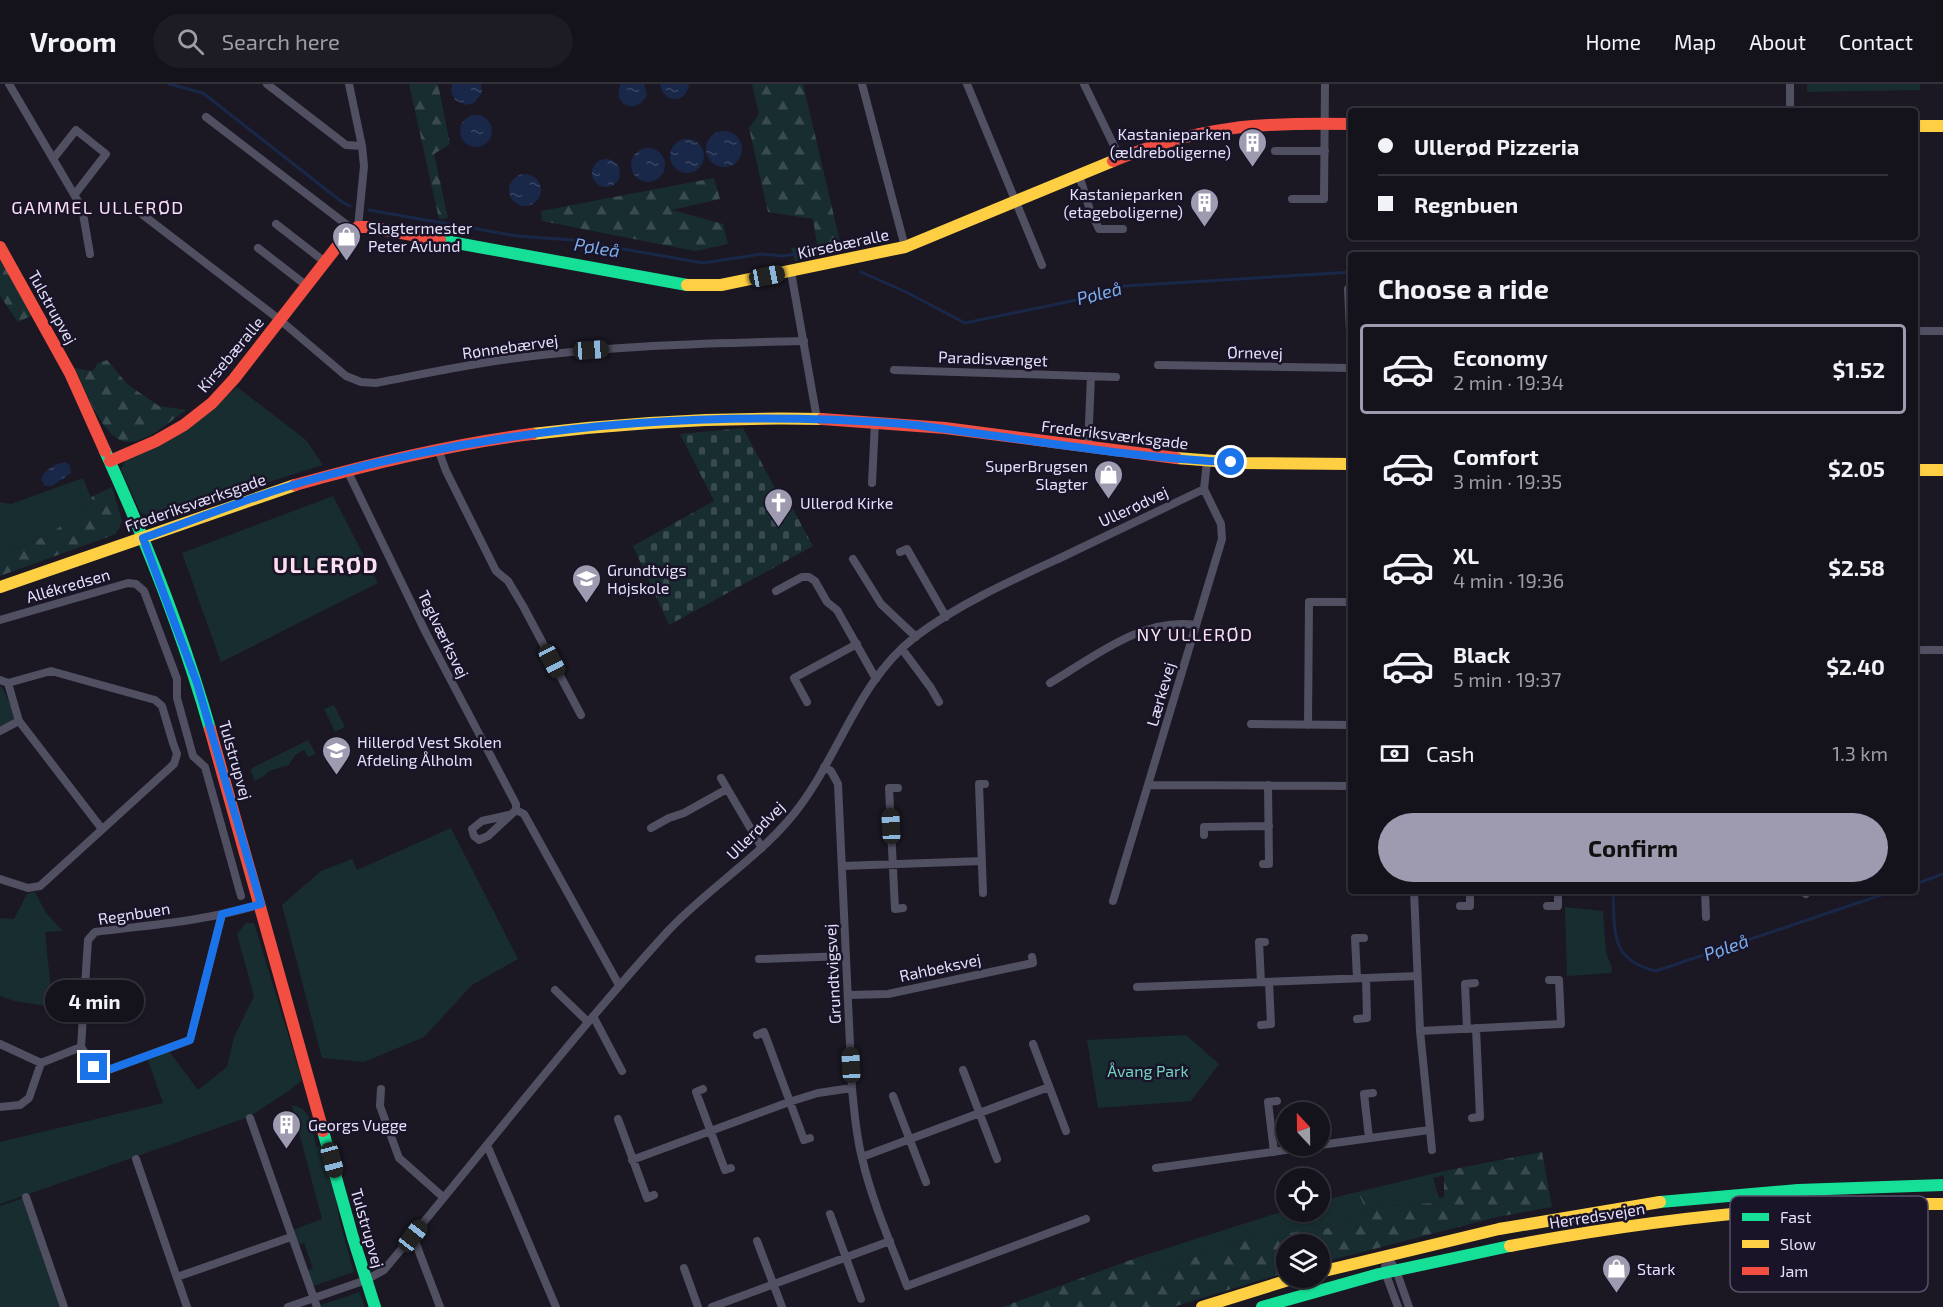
<!DOCTYPE html>
<meta charset="utf-8">
<style>
body{margin:0;font-family:"Exo 2",sans-serif;background:#1d1b24;color:#f1f3f6;height:100vh;display:flex;flex-direction:column;font-size:22px;white-space:nowrap}
*{box-sizing:border-box;margin:0}
p{font-size:20px;color:#9d9ea3}
.icon{flex:none;width:33px;height:33px;fill:none;stroke:currentColor;stroke-width:2;stroke-linecap:round;stroke-linejoin:round}
.map{position:relative;flex:1;overflow:hidden}
.panel{position:absolute;left:1348px;top:168px;width:570px;height:642px;display:flex;flex-direction:column;background:#14121b;border-radius:6px;box-shadow:0 2px 4px #0004,0 0 0 2px #33323a}
.panel>*{flex:none}
.top-card{position:absolute;left:1348px;top:24px;width:570px;height:132px;border-radius:6px;box-shadow:0 2px 4px #0004,0 0 0 2px #33323a;display:grid;align-content:center;height:132px;padding:0 30px;background:#14121b}
.needle{width:39px;rotate:338deg}
.tools{position:absolute;left:1276px;top:1018px;display:grid;gap:12px}
.tools a{display:grid;place-items:center;width:54px;height:54px;border-radius:50%;background:#14121b;box-shadow:0 2px 4px #0004,0 0 0 2px #33323a;font-size:30px}
.end{position:absolute;width:27px;height:27px;margin:-14px;border:8px solid #1a73e8;background:#fff;box-shadow:0 0 0 3px #fff}
.from{border-radius:50%}
.bubble{position:absolute;height:42px;border-radius:21px;background:#14121b;box-shadow:0 2px 4px #0004,0 0 0 2px #33323a;font-size:20px;font-weight:700;line-height:42px;text-align:center}
.car{position:absolute;width:18px;height:36px;margin:-18px -9px;border-radius:8px;box-shadow:0 0 4px 2px #0007;background:linear-gradient(#222 24%,#8ab4d8 0 40%,#222 0 76%,#8ab4d8 0 86%,#222 0)}
.top-card b{display:flex;align-items:center;gap:21px;height:57px;font-size:22px}
.top-card b+b{border-top:2px solid #33323a}
.top-card i{width:15px;height:15px;background:#f1f3f6}
ul{padding:0;list-style:none}
li{display:flex;align-items:center;gap:18px;height:90px;margin:0 12px 9px;padding:0 18px;border:3px solid transparent;border-radius:6px}
li div{flex:1}
li b{display:block;font-size:22px}
li em{font-style:normal;font-weight:700}
li.current{border-color:#9e9ab0}
li>.icon{width:54px;height:54px;stroke-width:1.5}
h2{padding:0 30px;font-size:27px;line-height:72px}
.pay{display:flex;align-items:center;gap:15px;height:66px;padding:0 30px;font-size:22px}
.pay p{margin-inline-start:auto}
.action{display:flex;gap:12px;margin-top:auto;padding:12px 30px}
.action a{flex:1;height:69px;border-radius:36px;background:#9e9ab0;color:#111;font-size:24px;font-weight:700;line-height:69px;text-align:center}
header{display:flex;align-items:center;gap:36px;box-sizing:border-box;height:84px;padding:0 30px;background:#14121b;border-bottom:2px solid #33323a}
header strong{font-size:28px}
nav{display:flex;gap:33px;margin-inline-start:auto;font-size:21px}
.search{width:420px;height:54px;background:#1d1b24;display:flex;align-items:center;gap:15px;box-sizing:border-box;padding:0 21px;border-radius:33px;color:#9d9ea3;font-size:22px}
.map>svg:first-child{display:block}
.green{fill:#182d2f}
.forest{fill:url(#forest-firs)}
.cemetery{fill:url(#cemetery-stones)}
.water{fill:url(#water-ripples)}
.lines{fill:none;stroke-linecap:round;stroke-linejoin:round}
.stream{stroke:#192748;stroke-width:3}
.street{stroke:#514f62;stroke-width:8}
.fast{stroke:#16e098;stroke-width:12}
.slow{stroke:#ffcf43;stroke-width:12}
.jam{stroke:#f24e42;stroke-width:12}
.route{stroke:#1a73e8;stroke-width:8}
.labels{text-anchor:middle;dominant-baseline:central;stroke-width:5;stroke-linejoin:round;paint-order:stroke}
.poi-label{font-size:16px;fill:#e5e0fb;stroke:#191428;text-anchor:start}
.street-label{font-size:16px;fill:#e5e0fb;stroke:#191428}
.park-label{font-size:16px;fill:#74d2c3;stroke:#191428}
.neighbourhood-label{font-size:18px;letter-spacing:1.5px;fill:#fbe1ef;stroke:#191428}
.water-label{font-size:18px;font-style:italic;fill:#7caeed;stroke:#191428}
.district-label{font-size:22px;font-weight:bold;letter-spacing:1.5px;fill:#fbe1ef;stroke:#191428}
.key{fill:#191428;stroke:#565167;stroke-width:1.5}
.key-label{font-size:16px;fill:#e5e0fb}
</style>
<header>
<strong>Vroom</strong>
<div class="search"><svg class="icon" aria-label="search" viewBox="0 0 24 24"><circle cx="10" cy="10" r="6"/><path d="M15 15l6 6"/></svg>Search here</div>
<nav><a>Home</a><a>Map</a><a>About</a><a>Contact</a></nav>
</header>
<div class="map">
<svg width="1943" height="1223" viewBox="0 0 1943 1223">
<defs>
<pattern id="forest-firs" width="22" height="20" patternUnits="userSpaceOnUse" patternTransform="scale(1.5)"><rect width="22" height="20" fill="#182d2f"/><path d="M5 1l3.5 6h-7zM16 11l3.5 6h-7z" fill="#394b4e"/></pattern>
<pattern id="cemetery-stones" width="16" height="16" patternUnits="userSpaceOnUse" patternTransform="scale(1.5)"><rect width="16" height="16" fill="#182d2f"/><path d="M2 7V4a2 2 0 0 1 4 0v3zM10 15v-3a2 2 0 0 1 4 0v3z" fill="#394b4e"/></pattern>
<pattern id="water-ripples" width="26" height="14" patternUnits="userSpaceOnUse" patternTransform="scale(1.5)"><rect width="26" height="14" fill="#192748"/><path d="M2 4q2-2 4 0t4 0M15 11q2-2 4 0t4 0" fill="none" stroke="#3a4663"/></pattern>
</defs>
<rect width="100%" height="100%" fill="#1b1824"/>
<path class="green" d="M1807,0H1920V6L1807,8Z
M237,303L306,356L323,381L153,434L141,429L121,386L125,377C171,357 200,336 237,303Z
M83,394L93,419C64,441 36,461 0,470V418L11,420Z
M333,412L378,499L221,578L182,469Z
M0,602L3,605L17,634L0,642Z
M334,621L345,643L335,648L324,625Z
M308,656L316,670L308,673L304,666L295,671L289,681L269,687L264,692L255,697L251,687L252,684Z
M451,744L518,875L472,901L424,953L364,978L322,974L282,821L321,787L352,775L357,786Z
M35,808L46,829L63,847L45,848L52,916L46,922L14,917L0,912V834L14,835L27,810Z
M1565,823L1603,827L1606,869L1612,884L1611,889L1567,892Z
M246,839H254L302,996L290,1006L249,1033L0,1120V1058L163,1019L148,976L169,967L198,1006L227,983L234,953L254,912L237,850Z
M1186,951L1219,980L1191,1017L1098,1024L1087,956Z
M292,1022C312,1021 313,1049 316,1063L320,1062L330,1086L340,1139L354,1188L313,1202L307,1187L313,1184L304,1159L298,1161L293,1146L322,1135Z
M1444,1087V1091L1433,1094L1439,1114L1445,1113V1118L1377,1123L1360,1110L1367,1128L1332,1144L1319,1145L1321,1135L1316,1128H1320V1117Z
M26,1113L64,1223H0V1122Z
M1287,1126V1128H1302L1301,1142L1298,1148L1245,1155L1164,1184L1139,1173Z
M359,1208L365,1223H322L321,1221Z"/>
<path class="forest" d="M409,0H438L450,60L434,70L448,134L439,135Z
M752,0H803L842,166L795,177L791,164L817,160L813,135L768,128L749,44L759,30Z
M714,94L720,115L672,126L723,140L728,160L695,167L542,137L541,127Z
M0,174L33,231L18,238L0,212Z
M107,276L127,300L159,322L186,326C170,337 150,356 130,358C105,361 84,303 75,284L93,287L98,279Z
M112,403L122,437L116,450L0,492V470C36,461 64,441 93,419L91,413Z
M1542,1068L1552,1123L1497,1133L1320,1179V1161H1287V1188L1173,1223H1002L1139,1173L1164,1184L1245,1155L1297,1148L1301,1142L1302,1128L1318,1129L1321,1135L1319,1145L1332,1144L1367,1128L1359,1110L1370,1106L1376,1116L1377,1123L1444,1118V1087Z"/>
<path class="cemetery" d="M743,344L783,419L789,418L813,462L669,541L633,462L714,417L680,350Z"/>
<path class="water" d="M452,0H481L482,9L474,19L466,21L455,16L451,7Z
M621,0H644L647,11C636,32 611,21 621,0Z
M660,0H689C687,20 663,20 660,0Z
M460 47a16 16 0 1 1 32 0a16 16 0 1 1-32 0Z
M706 65a18 18 0 1 1 36 0a18 18 0 1 1-36 0Z
M670 72a17 17 0 1 1 34 0a17 17 0 1 1-34 0Z
M631 81a17 17 0 1 1 34 0a17 17 0 1 1-34 0Z
M592 89a14 14 0 1 1 28 0a14 14 0 1 1-28 0Z
M509 106a16 16 0 1 1 32 0a16 16 0 1 1-32 0Z
M65,378L70,381L71,389L52,402H45L41,395C44,385 56,380 65,378Z"/>
<g class="lines">
<path class="stream" d="M169,0L203,9L342,118L350,122
M369,126L517,152L572,156L703,179L762,170L782,172L827,166
M861,188L906,208L965,239L1086,214L1124,202L1352,188
M1916,800L1943,790
M1613,807C1615,847 1609,876 1656,887L1893,807"/>
<path class="street" d="M9,0L82,124L90,170
M267,0L346,61L362,62
M349,0L362,62L364,82L358,143
M862,0L905,163
M967,0L1042,181
M1084,0L1120,74
M1790,0V27
M206,33L347,141L351,146
M1275,67H1325
M53,75L76,46L106,70L75,110
M1079,91L1090,126L1099,145H1123
M1292,115H1324L1325,0
M143,131L280,236L346,292L361,298L376,299C418,291 460,282 502,276C602,262 703,259 804,257
M276,140L325,178
M258,164L307,202
M791,188L817,335
M1348,205L1352,291
M1916,247H1943
M1158,281L1351,284
M894,286L1116,293
M1088,363L1091,292
M438,365L446,387L496,487L508,497L523,522L581,631
M347,386L426,549L516,720V726L488,752L479,756L474,752L472,745L482,737L509,731
M872,399L875,338
M900,468L907,465L946,533
M853,475L881,520L916,553
M776,507L802,493H809L815,497L827,518L837,526L876,595
M0,536L128,499L136,500L144,507L177,595V614L193,672L205,683L241,812
M902,565L931,604L939,618
M1916,566H1943
M0,596L8,599L51,587L155,616L162,622L173,659L177,670L174,680L40,802L28,804L0,795
M8,599L19,637L102,745
M1050,599C1094,573 1142,533 1196,541
M807,618L794,594L857,560
M1251,640L1352,641
M1308,641L1309,518H1352
M0,647L19,637
M824,683L831,687L838,700L852,1004C854,1027 856,1051 862,1074C872,1117 891,1160 907,1202L1086,1135
M721,694L762,764
M1149,701L1352,702
M898,704H889L895,825L903,824
M516,726L524,730L619,901
M651,744L669,734L684,729L727,705
M1204,751V743L1269,742
M1263,780H1269L1268,701
M842,782L982,777
M1414,807L1420,947L1432,1066
M1705,807L1706,833
M1801,807L1806,810
M983,809L979,700H985
M1113,817L1222,455L1221,440L1204,405L1207,377
M1460,822H1470V807
M1547,822H1558V807
M222,830L190,956L108,986L102,987L94,983L81,963L88,856L95,848C150,841 207,837 261,820
M759,875L846,872
M1357,894L1355,854H1364
M1261,898L1259,858H1265
M1137,903L1417,892
M555,906L588,938
M848,911L888,910L1033,879L1032,873
M593,932L622,987
M1357,935L1367,934L1366,894
M1261,941L1271,940L1269,898
M1467,945L1465,900L1475,899
M1420,947L1561,940L1559,896H1549
M757,951L764,948L804,1056L810,1054
M0,960L41,979L81,963
M1033,960L1066,1047
M963,986L997,1075
M381,1005L380,1022L399,1074L443,1113
M703,1005L696,1008L725,1086L731,1084
M893,1012L926,1098
M0,1023L20,1021L29,1014L41,979
M250,1034L317,1223
M1472,1034L1480,1033L1476,944
M618,1035L647,1114L654,1111
M1369,1054L1364,1010L1373,1009
M487,1061L556,1223
M1320,1061L1429,1046
M1274,1068L1268,1018L1277,1017
M862,1073L1049,1003
M136,1075L187,1223
M632,1076L789,1018L818,1009L852,1004
M1156,1084L1315,1062
M26,1113L64,1223
M830,1130L861,1215
M413,1152L440,1223
M757,1157L782,1223
M1386,1171L1396,1186L1409,1223
M1385,1183V1188L1398,1223
M684,1184L698,1223
M177,1193L291,1153
M288,1223L366,1196L384,1186C478,1074 568,957 667,848C704,808 751,779 787,738C837,682 854,600 915,553C957,521 1010,497 1058,475C1107,451 1156,428 1204,405
M712,1223L890,1157"/>
<path class="fast" d="M440,156L687,201
M105,367C146,457 183,550 210,645
M323,1047L353,1154L375,1223
M1660,1118L1798,1106L1943,1101
M1262,1223L1379,1190L1510,1162"/>
<path class="slow" d="M1916,42H1943
M687,201H721L905,163L1113,77
M532,350C629,338 725,333 822,335
M1176,374L1241,379L1352,380
M1916,386H1943
M0,503L295,401
M1510,1162C1654,1135 1797,1119 1943,1120
M1320,1188L1499,1145L1660,1118
M1202,1223L1295,1194"/>
<path class="jam" d="M1113,77C1198,42 1261,38 1352,40
M0,163L70,289L105,367
M822,335L945,344L1176,374
M110,377L156,357L184,341L212,319L234,295L346,151L358,143H368L440,156
M295,401C373,379 452,360 532,350
M210,645L323,1047"/>
</g>
<g class="lines">
<path class="route" d="M94,983L102,987L108,986L190,956L222,830L261,820L197,599L143,454C202,433 261,409 321,393C511,341 709,325 905,340C925,342 946,345 966,348C1053,359 1143,375 1231,378"/>
</g>
<defs>
<symbol id="building-pin" viewBox="-11 -11 22 30"><path d="M0 17L-7.5 6A9.5 9.5 0 1 1 7.5 6Z" fill="#9e9ab0" stroke="#191428"/><path d="M-4-6H4V6H1V3H-1V6H-4ZM-2.5-4.3h1.7v1.8h-1.7ZM.8-4.3h1.7v1.8H.8ZM-2.5-1h1.7V.8h-1.7ZM.8-1h1.7V.8H.8Z" fill="#fff"/></symbol>
<symbol id="shop-pin" viewBox="-11 -11 22 30"><path d="M0 17L-7.5 6A9.5 9.5 0 1 1 7.5 6Z" fill="#9e9ab0" stroke="#191428"/><path d="M-5-2.5h2.3a2.7 3.5 0 0 1 5.4 0H5L5.5 6h-11ZM-1.5-2.5h3a1.5 2.3 0 0 0-3 0Z" fill="#fff"/></symbol>
<symbol id="church-pin" viewBox="-11 -11 22 30"><path d="M0 17L-7.5 6A9.5 9.5 0 1 1 7.5 6Z" fill="#9e9ab0" stroke="#191428"/><path d="M-1.2-6h2.4v3.5h3.3v2.4h-3.3V6h-2.4V-.1h-3.3v-2.4h3.3Z" fill="#fff"/></symbol>
<symbol id="school-pin" viewBox="-11 -11 22 30"><path d="M0 17L-7.5 6A9.5 9.5 0 1 1 7.5 6Z" fill="#9e9ab0" stroke="#191428"/><path d="M0-5L7-2L0 1L-7-2ZM-4 1L0 2.5L4 1V4Q0 6-4 4Z" fill="#fff"/></symbol>
</defs>
<g fill-rule="evenodd">
<use href="#building-pin" x="1236" y="42" width="33" height="45"/>
<use href="#building-pin" x="1188" y="102" width="33" height="45"/>
<use href="#shop-pin" x="330" y="136" width="33" height="45"/>
<use href="#shop-pin" x="1092" y="374" width="33" height="45"/>
<use href="#church-pin" x="762" y="402" width="33" height="45"/>
<use href="#school-pin" x="570" y="478" width="33" height="45"/>
<use href="#school-pin" x="320" y="650" width="33" height="45"/>
<use href="#building-pin" x="270" y="1024" width="33" height="45"/>
<use href="#shop-pin" x="1600" y="1168" width="33" height="45"/>
</g>
<g class="labels">
<g class="poi-label">
<text x="1231" y="49" text-anchor="end">Kastanieparken<tspan x="1231" dy="18">(ældreboligerne)</tspan></text>
<text x="1183" y="109" text-anchor="end">Kastanieparken<tspan x="1183" dy="18">(etageboligerne)</tspan></text>
<text x="368" y="143">Slagtermester<tspan x="368" dy="18">Peter Avlund</tspan></text>
<text x="1088" y="381" text-anchor="end">SuperBrugsen<tspan x="1088" dy="18">Slagter</tspan></text>
<text x="800" y="418">Ullerød Kirke</text>
<text x="607" y="485">Grundtvigs<tspan x="607" dy="18">Højskole</tspan></text>
<text x="357" y="657">Hillerød Vest Skolen<tspan x="357" dy="18">Afdeling Ålholm</tspan></text>
<text x="308" y="1040">Georgs Vugge</text>
<text x="1637" y="1184">Stark</text>
</g>
<g class="street-label">
<text transform="translate(843 159) rotate(-12)">Kirsebæralle</text>
<text transform="translate(53 223) rotate(61)">Tulstrupvej</text>
<text transform="translate(510 262) rotate(-8)">Rønnebærvej</text>
<text transform="translate(1255 268) rotate(1)">Ørnevej</text>
<text transform="translate(230 270) rotate(-50)">Kirsebæralle</text>
<text transform="translate(993 274) rotate(2)">Paradisvænget</text>
<text transform="translate(1115 350) rotate(7)">Frederiksværksgade</text>
<text transform="translate(195 418) rotate(-19)">Frederiksværksgade</text>
<text transform="translate(1133 422) rotate(-25)">Ullerødvej</text>
<text transform="translate(68 501) rotate(-16)">Allékredsen</text>
<text transform="translate(444 550) rotate(64)">Teglværksvej</text>
<text transform="translate(1160 610) rotate(-74)">Lærkevej</text>
<text transform="translate(236 676) rotate(74)">Tulstrupvej</text>
<text transform="translate(755 746) rotate(-45)">Ullerødvej</text>
<text transform="translate(134 829) rotate(-9)">Regnbuen</text>
<text transform="translate(940 883) rotate(-12)">Rahbeksvej</text>
<text transform="translate(832 890) rotate(-93)">Grundtvigsvej</text>
<text transform="translate(1597 1131) rotate(-9)">Herredsvejen</text>
<text transform="translate(368 1144) rotate(74)">Tulstrupvej</text>
</g>
<g class="park-label">
<text x="1148" y="986">Åvang Park</text>
</g>
<g class="neighbourhood-label">
<text x="98" y="123">GAMMEL ULLERØD</text>
<text x="1195" y="550">NY ULLERØD</text>
</g>
<g class="water-label">
<text transform="translate(597 163) rotate(9)">Pøleå</text>
<text transform="translate(1099 209) rotate(-14)">Pøleå</text>
<text transform="translate(1726 863) rotate(-19)">Pøleå</text>
</g>
<g class="district-label">
<text x="326" y="480">ULLERØD</text>
</g>
</g>
<rect x="1730" y="1112" width="198" height="96" rx="9" class="key"/>
<rect x="1742" y="1129" width="27" height="8" fill="#16e098"/>
<rect x="1742" y="1156" width="27" height="8" fill="#ffcf43"/>
<rect x="1742" y="1183" width="27" height="8" fill="#f24e42"/>
<g class="key-label">
<text x="1780" y="1139">Fast</text>
<text x="1780" y="1166">Slow</text>
<text x="1780" y="1193">Jam</text>
</g>
</svg>
<div class="tools">
<a><svg class="needle" viewBox="-14 -14 28 28"><path d="M0-13l5 13h-10z" fill="#e53935"/><path d="M0 13l5-13h-10z" fill="#9d9ea3"/></svg></a>
<a><svg class="icon" aria-label="locate" viewBox="0 0 24 24"><circle cx="12" cy="12" r="6"/><path d="M12 2v4M12 18v4M2 12h4M18 12h4"/></svg></a>
<a><svg class="icon" aria-label="layers" viewBox="0 0 24 24"><path d="M12 4l9 5-9 5-9-5zM3 14l9 5 9-5"/></svg></a>
</div>
<i class="end from" style="left:1231px;top:378px"></i>
<i class="end" style="left:94px;top:983px"></i>
<div class="bubble" style="left:45px;top:896px;width:99px">4 min</div>
<i class="car" style="left:767px;top:192px;rotate:79deg"></i>
<i class="car" style="left:591px;top:266px;rotate:86deg"></i>
<i class="car" style="left:552px;top:577px;rotate:152deg"></i>
<i class="car" style="left:891px;top:742px;rotate:357deg"></i>
<i class="car" style="left:851px;top:981px;rotate:357deg"></i>
<i class="car" style="left:332px;top:1076px;rotate:165deg"></i>
<i class="car" style="left:413px;top:1152px;rotate:38deg"></i>
<div class="top-card">
<b><i class="from"></i>Ullerød Pizzeria</b>
<b><i></i>Regnbuen</b>
</div>
<section class="panel">
<h2>Choose a ride</h2>
<ul>
<li class="current"><svg class="icon" aria-label="car" viewBox="0 0 24 24"><path d="M5 17H2v-5l4-1 3-4h7l3 4 3 1v5h-3M9 17h6M6 11h13"/><circle cx="7" cy="17" r="2"/><circle cx="17" cy="17" r="2"/></svg><div><b>Economy</b><p>2 min · 19:34</p></div><em>$1.52</em></li>
<li><svg class="icon" aria-label="car" viewBox="0 0 24 24"><path d="M5 17H2v-5l4-1 3-4h7l3 4 3 1v5h-3M9 17h6M6 11h13"/><circle cx="7" cy="17" r="2"/><circle cx="17" cy="17" r="2"/></svg><div><b>Comfort</b><p>3 min · 19:35</p></div><em>$2.05</em></li>
<li><svg class="icon" aria-label="car" viewBox="0 0 24 24"><path d="M5 17H2v-5l4-1 3-4h7l3 4 3 1v5h-3M9 17h6M6 11h13"/><circle cx="7" cy="17" r="2"/><circle cx="17" cy="17" r="2"/></svg><div><b>XL</b><p>4 min · 19:36</p></div><em>$2.58</em></li>
<li><svg class="icon" aria-label="car" viewBox="0 0 24 24"><path d="M5 17H2v-5l4-1 3-4h7l3 4 3 1v5h-3M9 17h6M6 11h13"/><circle cx="7" cy="17" r="2"/><circle cx="17" cy="17" r="2"/></svg><div><b>Black</b><p>5 min · 19:37</p></div><em>$2.40</em></li>
</ul>
<div class="pay"><svg class="icon" aria-label="cash" viewBox="0 0 24 24"><path d="M3 7h18v10H3z"/><circle cx="12" cy="12" r="2"/></svg>Cash<p>1.3 km</p></div>
<div class="action"><a>Confirm</a></div>
</section>
</div>
